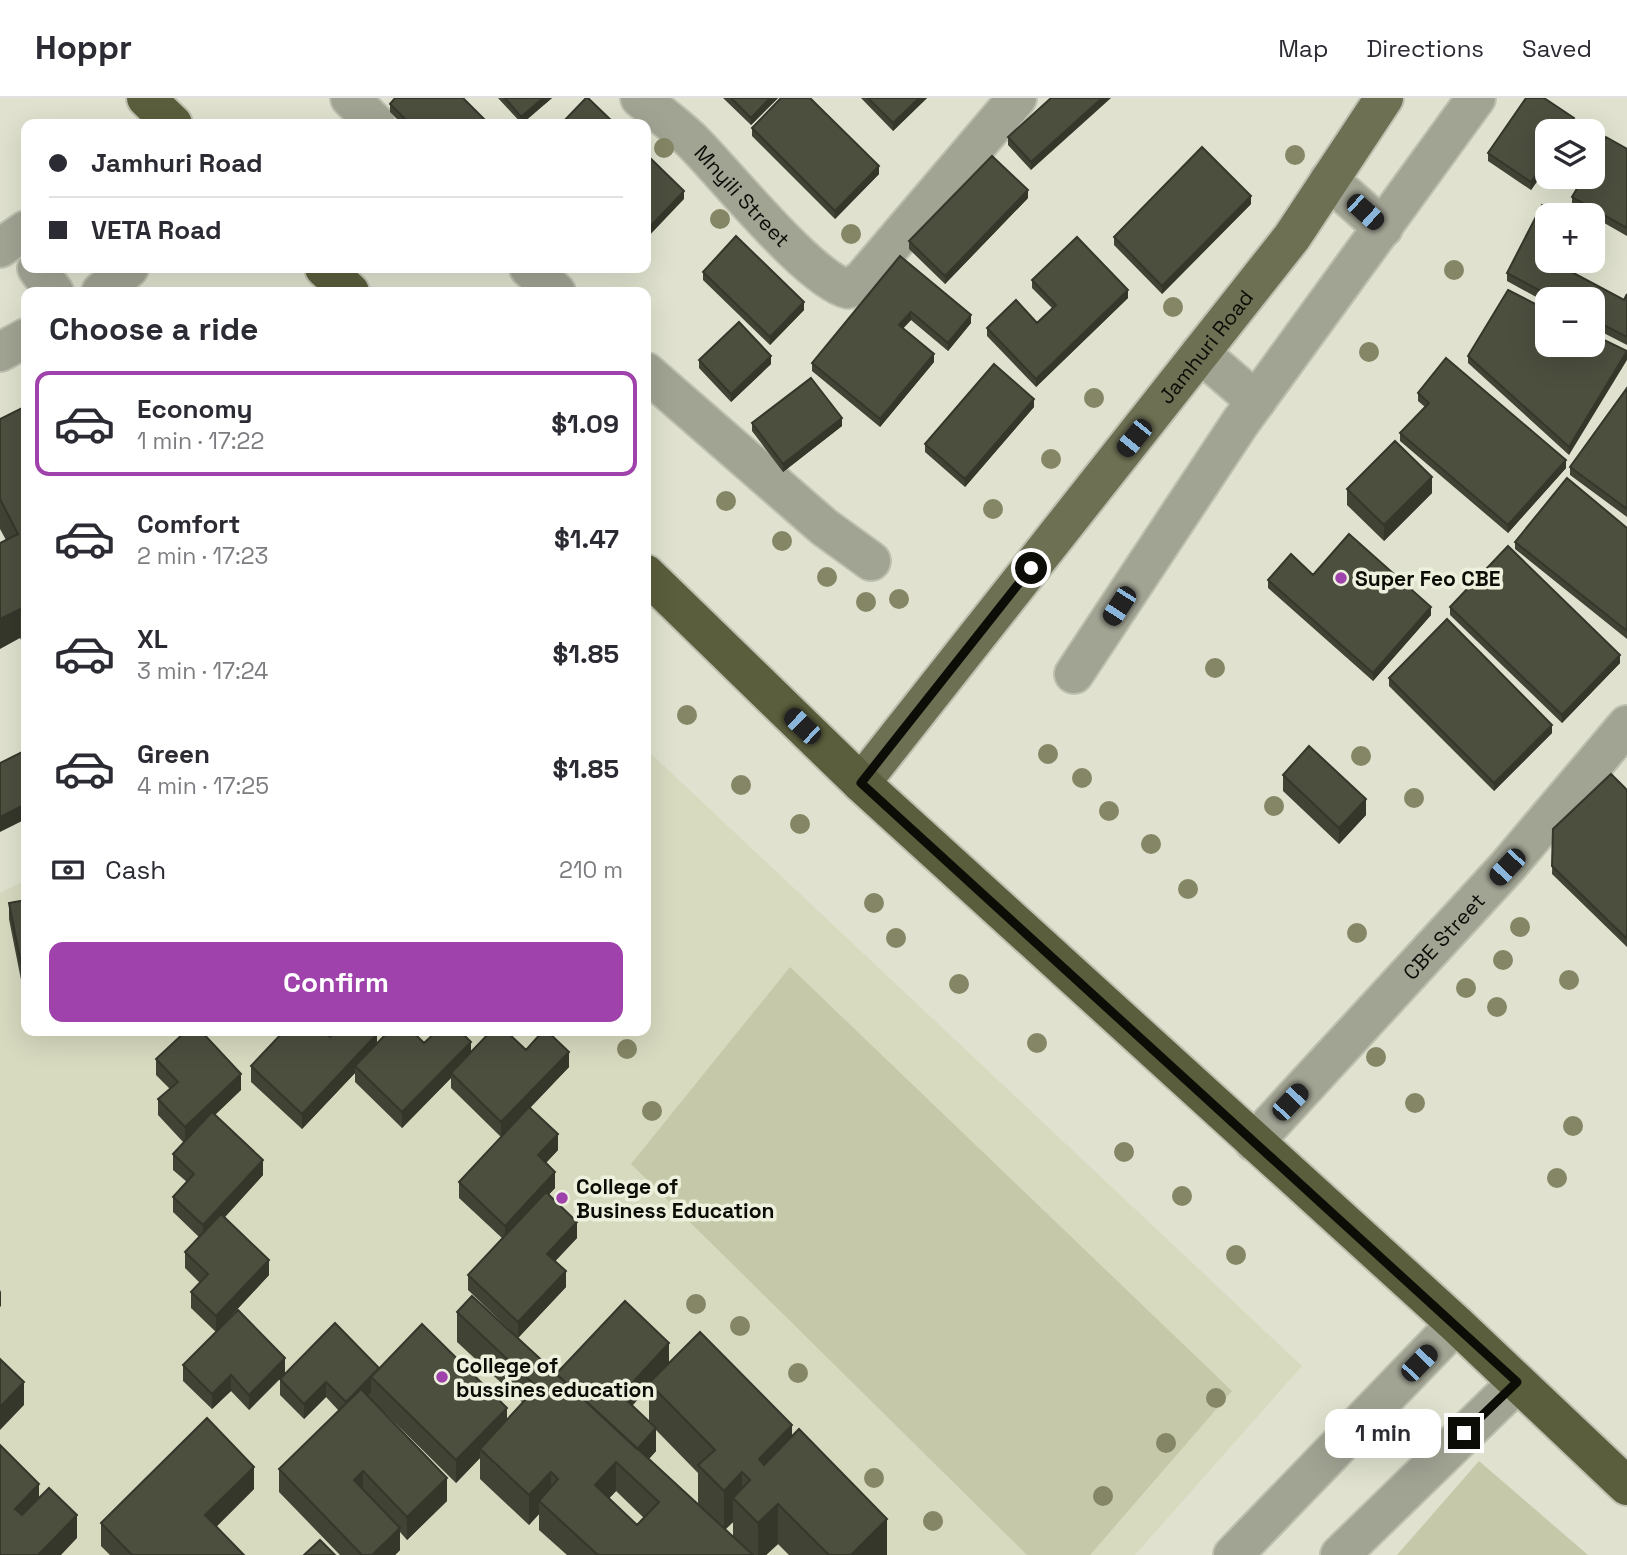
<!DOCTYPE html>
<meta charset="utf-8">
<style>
body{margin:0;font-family:"Space Grotesk",sans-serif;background:#f7f7f7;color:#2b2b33;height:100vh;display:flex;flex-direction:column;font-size:26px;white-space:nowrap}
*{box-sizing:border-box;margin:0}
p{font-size:23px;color:#7c7c81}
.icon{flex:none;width:38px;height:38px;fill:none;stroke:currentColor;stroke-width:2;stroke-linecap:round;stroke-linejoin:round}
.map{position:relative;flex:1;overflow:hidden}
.panel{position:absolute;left:21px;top:189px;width:630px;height:749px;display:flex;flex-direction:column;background:#fff;border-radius:14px;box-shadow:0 7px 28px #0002}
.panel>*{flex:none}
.banner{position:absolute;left:21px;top:21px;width:630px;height:154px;border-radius:14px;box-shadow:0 7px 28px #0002;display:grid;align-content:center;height:154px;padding:0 28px;background:#fff}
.tools{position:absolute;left:1535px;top:21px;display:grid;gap:14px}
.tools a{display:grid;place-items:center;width:70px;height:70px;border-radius:14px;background:#fff;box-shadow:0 7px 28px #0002;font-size:35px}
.end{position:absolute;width:32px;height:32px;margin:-16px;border:9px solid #0c0d07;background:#fff;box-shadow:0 0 0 4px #fff}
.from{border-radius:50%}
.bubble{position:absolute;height:49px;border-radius:14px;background:#fff;box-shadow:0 7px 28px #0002;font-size:23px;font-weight:800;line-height:49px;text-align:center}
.car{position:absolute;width:21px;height:42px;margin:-21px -10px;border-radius:9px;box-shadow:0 0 5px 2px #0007;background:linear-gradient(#222 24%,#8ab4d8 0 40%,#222 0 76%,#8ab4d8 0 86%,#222 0)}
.banner b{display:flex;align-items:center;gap:24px;height:66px;font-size:26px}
.banner b+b{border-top:2px solid #e1e1e2}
.banner i{width:18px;height:18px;background:#2b2b33}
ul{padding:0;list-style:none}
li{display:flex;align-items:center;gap:21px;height:105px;margin:0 14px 10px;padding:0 14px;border:4px solid transparent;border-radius:14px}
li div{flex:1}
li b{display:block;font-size:26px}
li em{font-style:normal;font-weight:800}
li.active{border-color:#9f42ab}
li>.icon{width:63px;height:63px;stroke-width:1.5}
h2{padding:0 28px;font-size:32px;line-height:84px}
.pay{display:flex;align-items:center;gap:18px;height:77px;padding:0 28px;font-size:26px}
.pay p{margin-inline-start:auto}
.primary-button{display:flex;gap:14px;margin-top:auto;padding:14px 28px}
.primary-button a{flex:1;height:80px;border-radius:14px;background:#9f42ab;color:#fff;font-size:28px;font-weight:800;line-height:80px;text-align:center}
header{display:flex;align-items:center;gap:42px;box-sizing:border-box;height:98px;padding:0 35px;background:#fff;border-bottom:2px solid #e1e1e2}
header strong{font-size:33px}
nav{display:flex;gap:38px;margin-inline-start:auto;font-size:24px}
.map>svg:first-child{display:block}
.built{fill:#d7dabf}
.green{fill:#c5c9a9}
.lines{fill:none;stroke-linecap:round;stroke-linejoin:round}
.minor-casing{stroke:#bec0af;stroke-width:42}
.major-casing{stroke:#bec0af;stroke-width:42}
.highway-casing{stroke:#bec0af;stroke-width:42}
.minor{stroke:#a1a393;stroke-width:38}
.major{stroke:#6d7053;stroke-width:38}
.highway{stroke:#5b5e3c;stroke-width:38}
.tree{fill:#848665}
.wall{fill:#414335;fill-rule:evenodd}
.shaded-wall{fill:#35372b}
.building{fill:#4c4e3e;stroke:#35372b;stroke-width:2;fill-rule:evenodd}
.route{stroke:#0c0d07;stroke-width:9}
.poi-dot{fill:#9f42ab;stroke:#edf0dc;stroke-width:2.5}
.labels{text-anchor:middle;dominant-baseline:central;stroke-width:7;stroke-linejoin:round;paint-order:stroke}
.street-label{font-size:21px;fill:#0c0d07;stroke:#edf0dc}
.poi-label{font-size:21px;font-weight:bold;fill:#0c0d07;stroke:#edf0dc;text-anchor:start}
</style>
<header>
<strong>Hoppr</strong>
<nav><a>Map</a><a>Directions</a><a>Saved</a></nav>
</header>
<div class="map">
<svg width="1627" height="1457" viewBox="0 0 1627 1457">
<rect width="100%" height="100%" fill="#e0e2cf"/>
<path class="built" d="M646,651L1302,1268L1135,1457H0V795L26,782V933H646Z"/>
<path class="green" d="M790,869L1232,1293L1090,1457H1027L631,1066Z
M1479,1363L1588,1457H1397Z"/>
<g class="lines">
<defs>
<g id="minor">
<path d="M350,0L376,26"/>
<path id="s1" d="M640,0C657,14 677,28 693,44C726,77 809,181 848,191L862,182L1017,0"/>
<path d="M1329,82L1383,130"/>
<path d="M0,150L26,132"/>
<path d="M37,170L54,194"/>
<path d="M529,170L556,194"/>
<path d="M101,194L129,170"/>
<path d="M0,254L26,240"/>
<path d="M1200,255L1256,303"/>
<path d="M646,274L824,429L871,463"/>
<path d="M1074,576L1240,325L1476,0"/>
<path id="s2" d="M1254,1044L1507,769L1627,627"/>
<path d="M1233,1457L1456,1226"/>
<path d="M1340,1457L1517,1285"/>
</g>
<g id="major">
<path id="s3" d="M861,685L1292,139L1384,0"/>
</g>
<path id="highway" d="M146,0L173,26
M324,170L350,194
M646,476L861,685L1456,1226L1627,1388"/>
</defs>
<use href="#minor" class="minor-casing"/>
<use href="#major" class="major-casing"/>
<use href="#highway" class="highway-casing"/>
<use href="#minor" class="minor"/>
<use href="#major" class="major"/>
<use href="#highway" class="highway"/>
</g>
<g class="tree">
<circle cx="664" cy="50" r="10"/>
<circle cx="1295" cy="57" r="10"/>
<circle cx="720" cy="121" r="10"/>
<circle cx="851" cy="136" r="10"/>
<circle cx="1454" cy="172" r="10"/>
<circle cx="1173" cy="209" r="10"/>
<circle cx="1369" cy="254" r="10"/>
<circle cx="1094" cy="300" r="10"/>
<circle cx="1051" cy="361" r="10"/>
<circle cx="726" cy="403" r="10"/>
<circle cx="993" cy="411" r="10"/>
<circle cx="782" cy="443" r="10"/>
<circle cx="827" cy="479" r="10"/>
<circle cx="899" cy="501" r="10"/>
<circle cx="866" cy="504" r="10"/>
<circle cx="1215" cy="570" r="10"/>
<circle cx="687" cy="617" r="10"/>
<circle cx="1048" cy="656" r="10"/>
<circle cx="1361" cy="658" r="10"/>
<circle cx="1082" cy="680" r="10"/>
<circle cx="741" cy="687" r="10"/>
<circle cx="1414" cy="700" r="10"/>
<circle cx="1274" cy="708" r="10"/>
<circle cx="1109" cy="713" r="10"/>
<circle cx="800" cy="726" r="10"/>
<circle cx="1151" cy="746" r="10"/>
<circle cx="1188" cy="791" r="10"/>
<circle cx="874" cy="805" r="10"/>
<circle cx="1520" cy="829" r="10"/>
<circle cx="1357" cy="835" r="10"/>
<circle cx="896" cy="840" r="10"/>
<circle cx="1503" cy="862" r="10"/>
<circle cx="1569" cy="882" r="10"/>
<circle cx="959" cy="886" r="10"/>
<circle cx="1466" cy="890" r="10"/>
<circle cx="1497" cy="909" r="10"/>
<circle cx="1037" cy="945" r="10"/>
<circle cx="627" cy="951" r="10"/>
<circle cx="1376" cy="959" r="10"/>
<circle cx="1415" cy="1005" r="10"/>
<circle cx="652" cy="1013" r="10"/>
<circle cx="1573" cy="1028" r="10"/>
<circle cx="1124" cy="1054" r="10"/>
<circle cx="1557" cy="1080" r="10"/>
<circle cx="1182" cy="1098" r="10"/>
<circle cx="1236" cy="1157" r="10"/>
<circle cx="696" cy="1206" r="10"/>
<circle cx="740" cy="1228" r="10"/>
<circle cx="798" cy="1275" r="10"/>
<circle cx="1216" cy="1300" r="10"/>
<circle cx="1166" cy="1345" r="10"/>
<circle cx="874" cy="1380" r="10"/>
<circle cx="1103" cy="1398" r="10"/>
<circle cx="933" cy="1423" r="10"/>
</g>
<path class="wall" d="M498,0H552L522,26Z
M723,0H778L751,27Z
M861,0H927L893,33Z
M1051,0L1031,72L1008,47V39Z
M1526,0H1544L1574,20V28L1571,33H1547V69L1531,92L1488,63V55Z
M390,6L489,26H402L390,14Z
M752,30L879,76L835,121L752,38Z
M1627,51V138L1592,118V117H1590L1572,107V99Z
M1028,100L945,186L909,151V143Z
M1251,106L1162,196L1114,147V139Z
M900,158L971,225L948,253L911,222L903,230L934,264L880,329L812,273V265Z
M1547,163H1572L1568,172L1624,202L1627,196V247L1592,229V201H1547V205L1507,183V175Z
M703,174L804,212L770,247L703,182Z
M1032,182L1128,200L1036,289L987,238V230L1037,225L1052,210L1032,190Z
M1592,247L1569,357L1468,265V258Z
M699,262L771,266L731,304L699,270Z
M1627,290V419L1570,377V369Z
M1418,295L1566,370L1508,435L1400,343V335L1425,309L1418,303Z
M26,308V551L20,540L6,442L0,431V321Z
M1034,309L965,389L925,354V346Z
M752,325L842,328L783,374L752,333Z
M1347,391L1432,395L1384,443L1347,407Z
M1627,430V541L1515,451V444Z
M1313,477L1431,517L1373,583L1268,490V482Z
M1450,509L1620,565L1562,625L1450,517Z
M1389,580L1552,635L1494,693L1389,588Z
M1283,677L1366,717L1339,746L1283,693Z
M1627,692V849L1552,776L1553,731Z
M26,802V891L23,892L9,821V805Z
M424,945L471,954L526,952L569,969L530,1010L558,1052L546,1065L555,1090L548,1097L577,1140L555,1163L566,1189L518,1240L468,1192V1177L502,1140L459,1100V1084L501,1039L451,990V980L402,1030L355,984V975L302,1031L251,984V968L377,946Z
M156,961L241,992L215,1017L263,1077L225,1119L269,1177L216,1234L191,1210V1194L200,1185L185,1170V1154L199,1139L173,1114V1099L187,1084L173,1072V1056L184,1045L158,1017V1001L170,991L156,977Z
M457,1214L556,1276L669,1265L792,1338L887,1457H789L778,1446L766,1457H567L539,1432V1416L529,1427L480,1381V1360L456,1385L379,1309L447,1403L407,1442L400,1434V1452L395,1457H340L279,1394V1371L339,1313L326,1299L304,1321L280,1297V1281L249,1312L231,1293L212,1311L183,1283V1267L285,1275L379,1270L507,1322L523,1305L457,1244ZM649,1289V1324L632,1308ZM656,1332L698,1375V1407L649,1361L656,1353ZM616,1393L644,1420L637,1427L609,1400ZM733,1424V1438L725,1431Z
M254,1391L216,1429L244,1457H110L101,1448V1425Z"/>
<path class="shaded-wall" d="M543,0H552L521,26V19Z
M770,0H778L751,27V20Z
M919,0H927L893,33V25Z
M1102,0H1111L1031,72V64Z
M1574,20V28L1571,33H1566Z
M1547,61V69L1531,92V84Z
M879,68V76L835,121V113Z
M1028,92V100L945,186V178Z
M684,93V101L646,141V133Z
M1251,98V106L1162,196V188Z
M1568,163H1572L1564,178V170Z
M1128,192V200L1036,289V281Z
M804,204V212L770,247V239Z
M911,214V222L899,235V227Z
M971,217V225L948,253V245Z
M1627,254V262L1569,357V349Z
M934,256V264L880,329V321Z
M771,258V266L731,304V296Z
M1034,301V309L965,389V381Z
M842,320V328L783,374V366Z
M1566,362V370L1508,435V427Z
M1432,379V395L1384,443V427Z
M1431,509V517L1373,583V575Z
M20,511V540L0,551V521Z
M1620,557V565L1562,625V617Z
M1552,627V635L1494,693V685Z
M1366,701V717L1339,746V730Z
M26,706V721L0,734V719Z
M377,936V952L355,968V975L302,1031V1016Z
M471,944V959L451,975V980L402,1030V1014Z
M569,954V969L501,1040V1024Z
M241,976V992L185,1045V1029Z
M558,1036V1052L538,1073V1057Z
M263,1062V1077L203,1143V1127Z
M555,1074V1090L505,1144V1128Z
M577,1124V1140L547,1172V1156Z
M269,1162V1177L216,1234V1218Z
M566,1173V1189L518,1240V1224Z
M1,1192V1208L0,1209V1194Z
M669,1245V1268L649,1285V1289L621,1320V1297Z
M285,1260V1275L249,1312V1297Z
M379,1270L371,1279V1294L346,1319V1304Z
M231,1277V1293L212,1311V1296Z
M24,1284V1307L0,1332V1309Z
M326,1284V1299L304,1321V1306Z
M507,1310V1333L480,1351V1360L456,1385V1362Z
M792,1327V1367L759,1401V1361Z
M656,1330V1353L634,1377V1354Z
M616,1364V1393L595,1416V1387Z
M254,1369V1391L205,1440V1417Z
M363,1373V1396L354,1382Z
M551,1374V1404L539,1403V1416L529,1427V1397Z
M742,1374V1409L733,1400V1424L724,1433V1393Z
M447,1380V1403L407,1442V1419Z
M39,1386V1409L15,1433V1411Z
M778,1406V1446L766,1457H758V1425Z
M77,1417V1440L61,1457H38Z
M887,1421V1457H851Z
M400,1430V1452L395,1457H372Z"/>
<path class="building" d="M395,0H463L489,26H410L390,6Z
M505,0H543L521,19Z
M586,0H588L615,26H561Z
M731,0H770L751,20Z
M781,0H810L879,68L835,113L752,30Z
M868,0H919L893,25Z
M1051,0H1102L1031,64L1008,39Z
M1526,0H1544L1574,20L1566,33H1547V61L1531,84L1488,55Z
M1606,39L1627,51V130L1572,99L1584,79H1592V63Z
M1202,49L1251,98L1162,188L1114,139Z
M646,56L684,93L646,133Z
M992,58L1028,92L945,178L909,143Z
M1542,107L1562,117H1547V163H1568L1564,170L1624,202L1627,196V239L1592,221V201H1556L1507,175Z
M736,138L804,204L770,239L703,174Z
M1077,139L1128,192L1036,281L987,230L1016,202L1037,225L1056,207L1032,182Z
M900,158L971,217L948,245L911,214L899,227L934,256L880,321L812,265Z
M1508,192L1547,212V247H1592V236L1627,253L1569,349L1468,258Z
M739,224L771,258L731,296L699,262Z
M1446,260L1566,362L1508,427L1400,335L1429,305L1418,295Z
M994,266L1034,301L965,381L925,346Z
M811,280L842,320L783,366L752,325Z
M1627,290V411L1570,369Z
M26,308V521L20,511L0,521V445L18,436L0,401V321Z
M1395,343L1432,379L1384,427L1347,391Z
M1567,380L1627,430V533L1515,444Z
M1349,436L1431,509L1373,575L1268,482L1291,456L1313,477Z
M1508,448L1620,557L1562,617L1450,509Z
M1447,521L1552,627L1494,685L1389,580Z
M1309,648L1366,701L1339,730L1283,677Z
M26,652V706L0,719V665Z
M1611,676L1627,692V841L1552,768L1553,731Z
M26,802V876H23L9,805Z
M186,933H201L241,976L185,1029L158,1001L178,984L156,961Z
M284,933H323L330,939L335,933H373L377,936L302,1016L251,968Z
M389,933H412L424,945L437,933H460L471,944L402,1014L355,968Z
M491,933H506L526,952L543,933H547L569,954L501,1024L451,975Z
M529,1009L558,1036L538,1057L555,1074L505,1128L459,1084Z
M212,1014L263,1062L203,1127L173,1099L194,1076L173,1056Z
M546,1094L577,1124L547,1156L566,1173L518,1224L468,1177Z
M221,1116L269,1162L216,1218L191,1194L208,1176L185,1154Z
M472,1198L753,1457H598L539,1403L558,1381L551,1374L529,1397L480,1351L537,1289L457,1214ZM616,1364L659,1404L637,1427L595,1387Z
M625,1203L669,1245L621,1297L656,1330L637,1351L556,1276Z
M238,1212L285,1260L249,1297L231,1277L212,1296L183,1267Z
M335,1225L379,1270L346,1304L326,1284L304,1306L280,1281Z
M422,1226L507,1310L456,1362L371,1279Z
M700,1234L792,1327L759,1361L764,1367L799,1331L887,1421L851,1457H829L778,1406L758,1425L733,1400L750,1382L742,1374L724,1393L698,1367L715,1352L649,1285Z
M0,1261L24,1284L0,1309Z
M361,1291L447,1380L407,1419L363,1373L354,1382L400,1430L372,1457H362L279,1371Z
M207,1320L254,1369L205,1417L244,1457H132L101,1425Z
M0,1347L39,1386L15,1411L22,1417L49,1390L77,1417L38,1457H0Z
M320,1442L335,1457H304Z"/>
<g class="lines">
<path class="route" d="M1031,470L861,685L1517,1284L1464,1335"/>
</g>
<g class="poi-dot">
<circle cx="1341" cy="480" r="7"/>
<circle cx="562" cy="1100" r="7"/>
<circle cx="442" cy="1279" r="7"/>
</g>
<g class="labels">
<g class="street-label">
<text stroke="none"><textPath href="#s1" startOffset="142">Mnyili Street</textPath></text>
<text stroke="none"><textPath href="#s3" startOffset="556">Jamhuri Road</textPath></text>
<text stroke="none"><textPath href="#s2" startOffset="280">CBE Street</textPath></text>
</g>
<g class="poi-label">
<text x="1355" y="480">Super Feo CBE</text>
<text x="576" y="1088">College of<tspan x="576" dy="24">Business Education</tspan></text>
<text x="456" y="1267">College of<tspan x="456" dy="24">bussines education</tspan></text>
</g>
</g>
</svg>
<div class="tools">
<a><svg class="icon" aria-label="layers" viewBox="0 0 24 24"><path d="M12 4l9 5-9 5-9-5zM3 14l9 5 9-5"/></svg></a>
<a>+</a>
<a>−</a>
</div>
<i class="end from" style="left:1031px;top:470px"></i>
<i class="end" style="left:1464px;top:1335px"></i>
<div class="bubble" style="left:1325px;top:1311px;width:116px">1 min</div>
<i class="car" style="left:1365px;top:114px;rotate:132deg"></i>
<i class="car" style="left:1134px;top:340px;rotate:219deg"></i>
<i class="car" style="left:1119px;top:508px;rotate:213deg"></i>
<i class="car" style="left:802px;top:628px;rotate:314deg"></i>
<i class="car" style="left:1507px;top:769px;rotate:223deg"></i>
<i class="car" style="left:1290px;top:1004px;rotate:43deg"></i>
<i class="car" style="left:1419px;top:1265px;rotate:44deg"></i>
<div class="banner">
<b><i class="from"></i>Jamhuri Road</b>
<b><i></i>VETA Road</b>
</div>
<section class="panel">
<h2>Choose a ride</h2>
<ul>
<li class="active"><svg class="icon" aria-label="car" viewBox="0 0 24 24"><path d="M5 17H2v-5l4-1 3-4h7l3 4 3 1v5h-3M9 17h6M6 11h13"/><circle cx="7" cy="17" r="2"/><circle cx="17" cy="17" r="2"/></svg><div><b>Economy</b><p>1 min · 17:22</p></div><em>$1.09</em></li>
<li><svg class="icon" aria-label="car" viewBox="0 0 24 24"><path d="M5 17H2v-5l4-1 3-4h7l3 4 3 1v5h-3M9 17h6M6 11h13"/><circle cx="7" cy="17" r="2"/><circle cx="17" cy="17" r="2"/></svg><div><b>Comfort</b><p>2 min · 17:23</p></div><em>$1.47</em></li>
<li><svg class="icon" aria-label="car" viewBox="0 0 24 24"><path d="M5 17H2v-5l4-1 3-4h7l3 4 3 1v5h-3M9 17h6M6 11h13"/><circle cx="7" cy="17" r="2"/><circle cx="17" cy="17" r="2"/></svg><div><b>XL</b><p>3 min · 17:24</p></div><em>$1.85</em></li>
<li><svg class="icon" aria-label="car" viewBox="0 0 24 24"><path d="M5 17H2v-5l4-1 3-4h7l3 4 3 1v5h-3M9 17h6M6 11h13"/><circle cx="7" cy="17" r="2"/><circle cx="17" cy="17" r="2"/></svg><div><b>Green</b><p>4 min · 17:25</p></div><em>$1.85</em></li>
</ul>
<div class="pay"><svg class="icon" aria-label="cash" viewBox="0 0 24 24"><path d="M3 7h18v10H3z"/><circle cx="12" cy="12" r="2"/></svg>Cash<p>210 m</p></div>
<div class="primary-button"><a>Confirm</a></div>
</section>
</div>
